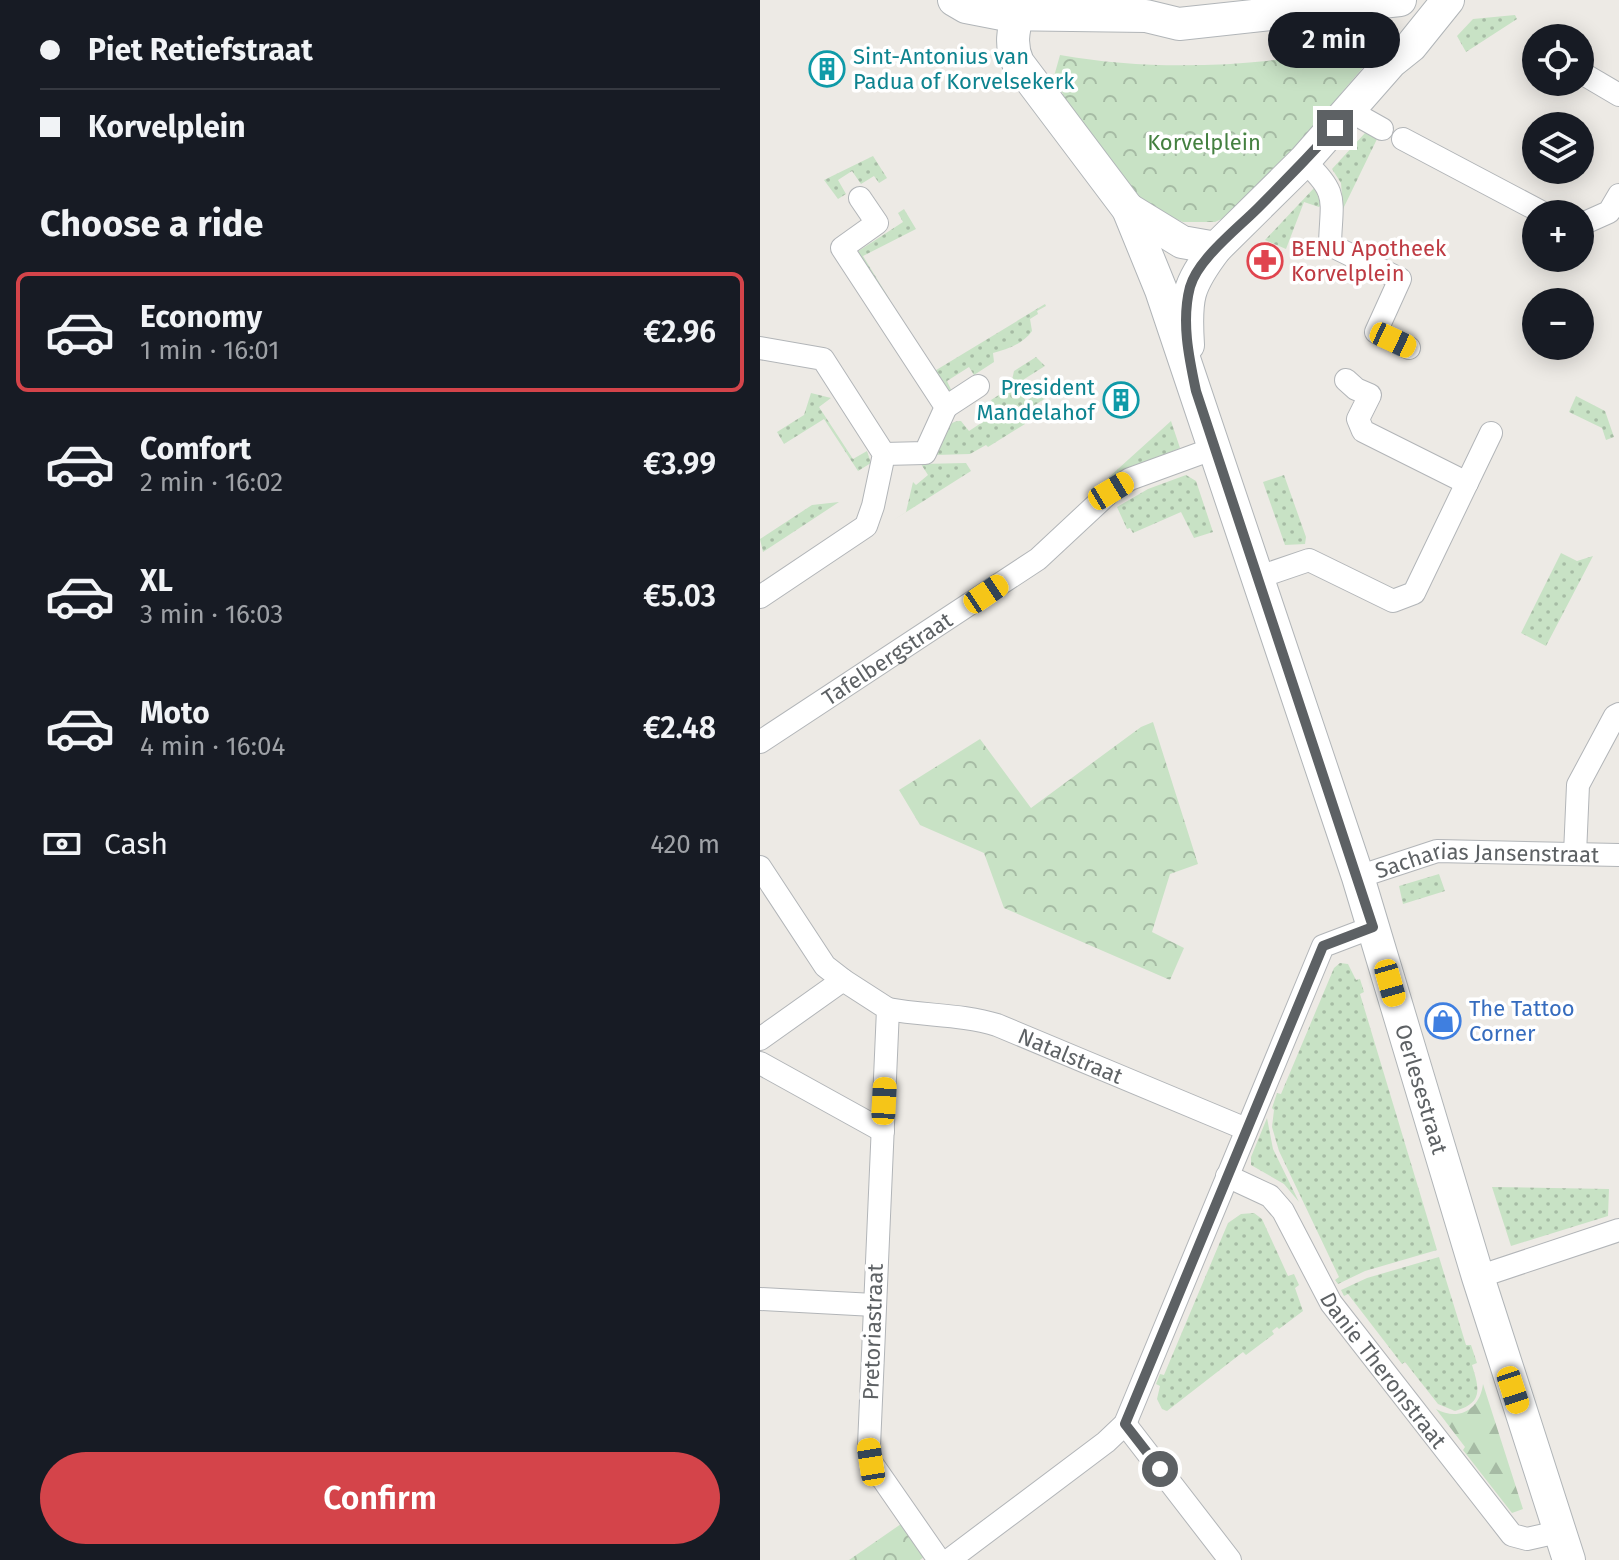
<!DOCTYPE html>
<meta charset="utf-8">
<style>
body{margin:0;font-family:"Fira Sans",sans-serif;background:#242831;color:#f1f3f6;height:100vh;display:flex;flex-direction:column;font-size:30px;white-space:nowrap}
*{box-sizing:border-box;margin:0}
p{font-size:26px;color:#9ea1a6}
.icon{flex:none;width:44px;height:44px;fill:none;stroke:currentColor;stroke-width:2;stroke-linecap:round;stroke-linejoin:round}
.map{position:relative;flex:1;overflow:hidden}
.details{display:flex;flex-direction:column;background:#171b24;width:760px}
.details>*{flex:none}
.top-card{display:grid;align-content:center;height:176px;padding:0 40px;background:#171b24}
.buttons{position:absolute;left:762px;top:24px;display:grid;gap:16px}
.buttons a{display:grid;place-items:center;width:72px;height:72px;border-radius:50%;background:#171b24;box-shadow:0 4px 20px #0003;font-size:40px}
.end{position:absolute;width:36px;height:36px;margin:-18px;border:10px solid #5d6164;background:#fff;box-shadow:0 0 0 4px #fff}
.from{border-radius:50%}
.bubble{position:absolute;height:56px;border-radius:28px;background:#171b24;box-shadow:0 4px 20px #0003;font-size:26px;font-weight:600;line-height:56px;text-align:center}
.car{position:absolute;width:24px;height:48px;margin:-24px -12px;border-radius:10px;box-shadow:0 0 6px 2px #0007;background:linear-gradient(#f5c518 24%,#345 0 40%,#f5c518 0 76%,#345 0 86%,#f5c518 0)}
.top-card b{display:flex;align-items:center;gap:28px;height:76px;font-size:30px}
.top-card b+b{border-top:2px solid #363941}
.top-card i{width:20px;height:20px;background:#f1f3f6}
ul{padding:0;list-style:none}
li{display:flex;align-items:center;gap:24px;height:120px;margin:0 16px 12px;padding:0 24px;border:4px solid transparent;border-radius:12px}
li div{flex:1}
li b{display:block;font-size:30px}
li em{font-style:normal;font-weight:600}
li.selected{border-color:#d4444a}
li>.icon{width:72px;height:72px;stroke-width:1.5}
h2{padding:0 40px;font-size:36px;line-height:96px}
.pay{display:flex;align-items:center;gap:20px;height:88px;padding:0 40px;font-size:30px}
.pay p{margin-inline-start:auto}
.cta{display:flex;gap:16px;margin-top:auto;padding:16px 40px}
.cta a{flex:1;height:92px;border-radius:48px;background:#d4444a;color:#fff;font-size:32px;font-weight:600;line-height:92px;text-align:center}
main{display:flex;flex:1;min-height:0}
.map>svg:first-child{display:block}
.grass{fill:url(#grass-dots)}
.forest{fill:url(#forest-firs)}
.park{fill:url(#park-crowns)}
.lines{fill:none;stroke-linecap:round;stroke-linejoin:round}
.street-casing{stroke:#b2b5b8;stroke-width:24}
.secondary-casing{stroke:#b1b5b8;stroke-width:34}
.street{stroke:#fff;stroke-width:22}
.secondary{stroke:#fff;stroke-width:32}
.route{stroke:#5d6164;stroke-width:10}
.labels{text-anchor:middle;dominant-baseline:central;stroke-width:7;stroke-linejoin:round;paint-order:stroke}
.culture-label{font-size:22px;fill:#0d838f;stroke:#fff;text-anchor:start}
.park-label{font-size:22px;fill:#448040;stroke:#fff}
.health-label{font-size:22px;fill:#be3a42;stroke:#fff;text-anchor:start}
.street-label{font-size:22px;fill:#5d6164;stroke:#fff}
.shop-label{font-size:22px;fill:#366cbe;stroke:#fff;text-anchor:start}
</style>
<main>
<section class="details">
<div class="top-card">
<b><i class="from"></i>Piet Retiefstraat</b>
<b><i></i>Korvelplein</b>
</div>
<h2>Choose a ride</h2>
<ul>
<li class="selected"><svg class="icon" aria-label="car" viewBox="0 0 24 24"><path d="M5 17H2v-5l4-1 3-4h7l3 4 3 1v5h-3M9 17h6M6 11h13"/><circle cx="7" cy="17" r="2"/><circle cx="17" cy="17" r="2"/></svg><div><b>Economy</b><p>1 min · 16:01</p></div><em>€2.96</em></li>
<li><svg class="icon" aria-label="car" viewBox="0 0 24 24"><path d="M5 17H2v-5l4-1 3-4h7l3 4 3 1v5h-3M9 17h6M6 11h13"/><circle cx="7" cy="17" r="2"/><circle cx="17" cy="17" r="2"/></svg><div><b>Comfort</b><p>2 min · 16:02</p></div><em>€3.99</em></li>
<li><svg class="icon" aria-label="car" viewBox="0 0 24 24"><path d="M5 17H2v-5l4-1 3-4h7l3 4 3 1v5h-3M9 17h6M6 11h13"/><circle cx="7" cy="17" r="2"/><circle cx="17" cy="17" r="2"/></svg><div><b>XL</b><p>3 min · 16:03</p></div><em>€5.03</em></li>
<li><svg class="icon" aria-label="car" viewBox="0 0 24 24"><path d="M5 17H2v-5l4-1 3-4h7l3 4 3 1v5h-3M9 17h6M6 11h13"/><circle cx="7" cy="17" r="2"/><circle cx="17" cy="17" r="2"/></svg><div><b>Moto</b><p>4 min · 16:04</p></div><em>€2.48</em></li>
</ul>
<div class="pay"><svg class="icon" aria-label="cash" viewBox="0 0 24 24"><path d="M3 7h18v10H3z"/><circle cx="12" cy="12" r="2"/></svg>Cash<p>420 m</p></div>
<div class="cta"><a>Confirm</a></div>
</section>
<div class="map">
<svg width="859" height="1560" viewBox="0 0 859 1560">
<defs>
<pattern id="grass-dots" width="8" height="8" patternUnits="userSpaceOnUse" patternTransform="scale(2)"><rect width="8" height="8" fill="#c8e2c5"/><path d="M2 2h.1M6 6h.1" fill="none" stroke="#a6bba4" stroke-width="1.8" stroke-linecap="round"/></pattern>
<pattern id="forest-firs" width="22" height="20" patternUnits="userSpaceOnUse" patternTransform="scale(2)"><rect width="22" height="20" fill="#c8e2c5"/><path d="M5 1l3.5 6h-7zM16 11l3.5 6h-7z" fill="#a6bba4"/></pattern>
<pattern id="park-crowns" width="20" height="18" patternUnits="userSpaceOnUse" patternTransform="scale(2)"><rect width="20" height="18" fill="#c8e2c5"/><path d="M2 6a3 3 0 1 1 6 0M12 15a3 3 0 1 1 6 0" fill="none" stroke="#a6bba4"/></pattern>
</defs>
<rect width="100%" height="100%" fill="#edeae5"/>
<path class="grass" d="M755,15L757,19L706,52L697,36L713,19Z
M626,18L628,26L520,45L510,28Z
M605,133L617,139L583,209L581,183L572,169Z
M113,156L127,178L119,183L114,176L101,184L92,171L78,180L86,194L78,199L64,180Z
M555,187L561,205L559,207L544,202L526,249L505,240Z
M144,209L156,229L103,256L130,300L122,301L97,252L143,222L138,213Z
M285,304L286,306L277,311L278,314L270,319L272,331C263,344 246,350 233,353L234,362L214,375L209,367L187,381L195,398L168,375Z
M276,357L285,366L255,385L266,401L295,383L298,390L275,405L277,408L265,416V424L228,447L226,445L210,454L175,455C181,441 184,420 201,421L209,431L238,412L231,400L250,388L245,378L252,380L254,371Z
M51,393L71,398L59,407L93,459L107,451L111,463L98,471L64,419L24,444L17,432L44,415Z
M816,396L845,411L854,437L846,440L842,428L809,412Z
M411,421L420,448L349,478H348Z
M206,463L211,471L132,521L146,512L153,482L156,485L168,475L161,464Z
M426,475L436,481L453,532L434,538L421,512L373,533L370,528L367,529L357,507L388,489Z
M524,475L546,537L545,544L525,545L503,482Z
M79,502L3,552L0,539L52,505Z
M801,553L817,561L833,556L786,646L761,633Z
M679,874L685,891L643,904L639,886Z
M580,963L588,964L596,980L600,979L604,992L600,994L677,1250L605,1271L578,1284L575,1280L579,1277L519,1151L512,1127L514,1110L512,1108L517,1093L521,1094L574,968Z
M507,1118L513,1149L539,1202L524,1184L491,1165V1157Z
M732,1187L849,1189L848,1216L751,1246Z
M494,1213L502,1219L528,1276L534,1274L539,1285L535,1288L543,1311L519,1329L517,1327L512,1331L514,1334L486,1355L483,1352L407,1411L402,1409L397,1399L400,1386L396,1384L400,1374L404,1375L468,1223L481,1214Z
M679,1257L706,1345H711L717,1363L712,1365C719,1388 724,1403 695,1411L678,1404L645,1362L642,1364L588,1294L584,1296L581,1290L607,1278Z"/>
<path class="forest" d="M723,1384L763,1509L752,1513L703,1450L705,1447L676,1409C699,1422 720,1409 723,1384Z"/>
<path class="park" d="M625,42L582,92L571,120L473,214L455,222H423L384,206L295,102L303,94L293,80L300,55C407,74 519,65 625,42Z
M393,722L438,864L410,874L392,932L424,948L410,980L244,908L224,853L160,825L139,790L220,739L271,808L381,727Z
M141,1524L165,1556L160,1560H89Z"/>
<g class="lines">
<defs>
<g id="street">
<path d="M820,72L859,95"/>
<path d="M590,111L622,129"/>
<path d="M643,139L785,214"/>
<path d="M544,161C580,194 571,200 570,245L640,279L616,332L649,348"/>
<path d="M100,198L117,223L82,248L186,407L165,453L124,454"/>
<path d="M820,225L849,212L859,195"/>
<path d="M0,348L63,359L124,454L113,506L106,526L0,597"/>
<path d="M586,380L596,389L610,395L598,419L603,431L707,483"/>
<path d="M186,407L218,386"/>
<path d="M499,577L549,560L633,601L654,593L731,433"/>
<path id="s1" d="M0,742L278,559L351,491L370,479L455,448"/>
<path d="M815,854L818,785L855,716L859,714"/>
<path d="M0,867L65,966L83,980"/>
<path id="s2" d="M598,877L677,851L859,855"/>
<path id="s3" d="M128,1009C164,1016 202,1014 237,1025L486,1129"/>
<path d="M0,1039L83,980L128,1009L109,1446L111,1462L179,1560"/>
<path d="M0,1063L123,1131"/>
<path id="s4" d="M467,1176L510,1196L523,1211L571,1303L752,1535L767,1539L798,1532"/>
<path d="M718,1277L859,1230"/>
<path d="M0,1299L114,1305"/>
<path d="M365,1424L470,1560"/>
<path d="M189,1560L346,1442L365,1424L563,946L613,927"/>
</g>
<g id="secondary">
<path d="M194,0L206,7L242,14L386,16L419,24L640,0"/>
<path id="s5" d="M258,13C253,31 250,45 258,63L368,209L401,290L598,877L718,1277L809,1560"/>
<path d="M368,209L422,242L456,248"/>
<path d="M428,345C425,298 427,286 456,248L544,161L631,62L651,46L688,0"/>
</g>
</defs>
<use href="#street" class="street-casing"/>
<use href="#secondary" class="secondary-casing"/>
<use href="#street" class="street"/>
<use href="#secondary" class="secondary"/>
</g>
<g class="lines">
<path class="route" d="M400,1469L365,1424L563,946L613,927L436,391C429,358 421,321 430,287C438,259 477,229 498,208C524,182 550,155 575,128"/>
</g>
<defs>
<symbol id="building-ring" viewBox="-11 -11 22 22"><circle r="9.5" fill="#fff" stroke="#0f9aa8" stroke-width="1.5"/><path d="M-4-6H4V6H1V3H-1V6H-4ZM-2.5-4.3h1.7v1.8h-1.7ZM.8-4.3h1.7v1.8H.8ZM-2.5-1h1.7V.8h-1.7ZM.8-1h1.7V.8H.8Z" fill="#0f9aa8"/></symbol>
<symbol id="pharmacy-ring" viewBox="-11 -11 22 22"><circle r="9.5" fill="#fff" stroke="#e0444e" stroke-width="1.5"/><path d="M-2-6h4v4h4v4h-4v4h-4v-4h-4v-4h4Z" fill="#e0444e"/></symbol>
<symbol id="shop-ring" viewBox="-11 -11 22 22"><circle r="9.5" fill="#fff" stroke="#3f7fe0" stroke-width="1.5"/><path d="M-5-2.5h2.3a2.7 3.5 0 0 1 5.4 0H5L5.5 6h-11ZM-1.5-2.5h3a1.5 2.3 0 0 0-3 0Z" fill="#3f7fe0"/></symbol>
</defs>
<g fill-rule="evenodd">
<use href="#building-ring" x="47" y="49" width="40" height="40"/>
<use href="#pharmacy-ring" x="485" y="241" width="40" height="40"/>
<use href="#building-ring" x="341" y="380" width="40" height="40"/>
<use href="#shop-ring" x="663" y="1001" width="40" height="40"/>
</g>
<g class="labels">
<g class="culture-label">
<text x="93" y="56">Sint-Antonius van<tspan x="93" dy="25">Padua of Korvelsekerk</tspan></text>
<text x="335" y="387" text-anchor="end">President<tspan x="335" dy="25">Mandelahof</tspan></text>
</g>
<g class="park-label">
<text x="444" y="142">Korvelplein</text>
</g>
<g class="health-label">
<text x="531" y="248">BENU Apotheek<tspan x="531" dy="25">Korvelplein</tspan></text>
</g>
<g class="street-label">
<text stroke="none"><textPath href="#s1" startOffset="152">Tafelbergstraat</textPath></text>
<text stroke="none"><textPath href="#s2" startOffset="132">Sacharias Jansenstraat</textPath></text>
<text stroke="none"><textPath href="#s3" startOffset="190">Natalstraat</textPath></text>
<text stroke="none"><textPath href="#s5" startOffset="1162">Oerlesestraat</textPath></text>
<text transform="translate(113 1332) rotate(-88)">Pretoriastraat</text>
<text stroke="none"><textPath href="#s4" startOffset="256">Danie Theronstraat</textPath></text>
</g>
<g class="shop-label">
<text x="709" y="1008">The Tattoo<tspan x="709" dy="25">Corner</tspan></text>
</g>
</g>
</svg>
<div class="buttons">
<a><svg class="icon" aria-label="locate" viewBox="0 0 24 24"><circle cx="12" cy="12" r="6"/><path d="M12 2v4M12 18v4M2 12h4M18 12h4"/></svg></a>
<a><svg class="icon" aria-label="layers" viewBox="0 0 24 24"><path d="M12 4l9 5-9 5-9-5zM3 14l9 5 9-5"/></svg></a>
<a>+</a>
<a>−</a>
</div>
<i class="end from" style="left:400px;top:1469px"></i>
<i class="end" style="left:575px;top:128px"></i>
<div class="bubble" style="left:508px;top:12px;width:132px">2 min</div>
<i class="car" style="left:633px;top:340px;rotate:115deg"></i>
<i class="car" style="left:351px;top:491px;rotate:59deg"></i>
<i class="car" style="left:226px;top:594px;rotate:56deg"></i>
<i class="car" style="left:630px;top:983px;rotate:164deg"></i>
<i class="car" style="left:124px;top:1101px;rotate:3deg"></i>
<i class="car" style="left:753px;top:1390px;rotate:162deg"></i>
<i class="car" style="left:111px;top:1462px;rotate:351deg"></i>
</div>
</main>
